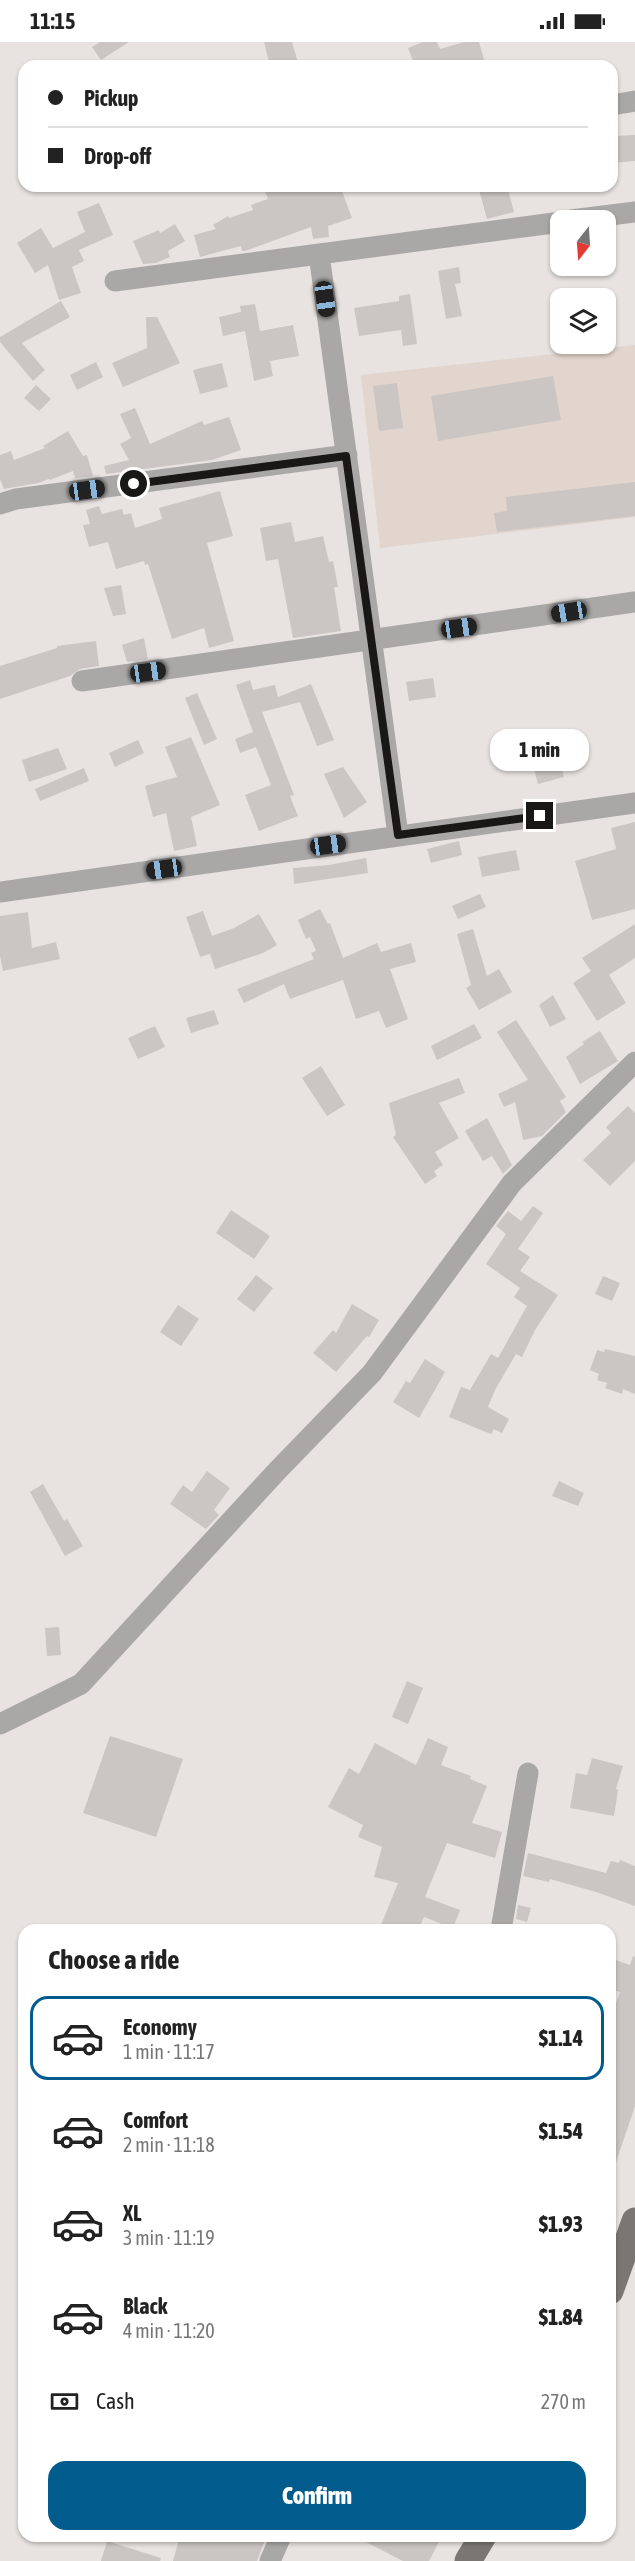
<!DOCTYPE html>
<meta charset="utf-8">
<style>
body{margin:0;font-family:"Asap Condensed",sans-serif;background:#f6f6f6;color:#222;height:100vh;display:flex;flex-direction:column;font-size:22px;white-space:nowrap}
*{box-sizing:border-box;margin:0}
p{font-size:20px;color:#767676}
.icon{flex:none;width:33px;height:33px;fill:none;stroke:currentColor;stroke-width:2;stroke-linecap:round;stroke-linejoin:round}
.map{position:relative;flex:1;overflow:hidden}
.sheet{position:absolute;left:18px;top:1882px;width:598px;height:618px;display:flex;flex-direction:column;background:#fff;border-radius:18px;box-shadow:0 2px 4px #0004}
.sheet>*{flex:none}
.guide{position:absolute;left:18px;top:18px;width:600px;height:132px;border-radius:18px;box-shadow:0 2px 4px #0004;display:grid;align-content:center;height:132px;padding:0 30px;background:#fff}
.needle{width:39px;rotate:197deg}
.tools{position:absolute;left:550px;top:168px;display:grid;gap:12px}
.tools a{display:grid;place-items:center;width:66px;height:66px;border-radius:12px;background:#fff;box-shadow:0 2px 4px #0004;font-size:30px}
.end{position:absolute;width:27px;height:27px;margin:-14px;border:8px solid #191817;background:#fff;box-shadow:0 0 0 3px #fff}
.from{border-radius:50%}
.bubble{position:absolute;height:42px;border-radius:18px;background:#fff;box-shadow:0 2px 4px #0004;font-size:20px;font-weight:800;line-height:42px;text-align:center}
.car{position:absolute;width:18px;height:36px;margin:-18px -9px;border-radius:8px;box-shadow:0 0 4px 2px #0007;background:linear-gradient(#222 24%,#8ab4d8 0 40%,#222 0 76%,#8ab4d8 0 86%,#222 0)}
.guide b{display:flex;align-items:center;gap:21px;height:57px;font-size:22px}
.guide b+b{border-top:2px solid #e0e0e0}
.guide i{width:15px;height:15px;background:#222}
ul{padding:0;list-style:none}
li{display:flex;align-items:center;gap:18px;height:84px;margin:0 12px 9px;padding:0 18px;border:3px solid transparent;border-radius:18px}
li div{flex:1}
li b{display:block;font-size:22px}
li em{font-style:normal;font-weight:800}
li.selected{border-color:#015c8d}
li>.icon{width:54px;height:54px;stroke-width:1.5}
h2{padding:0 30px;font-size:27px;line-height:72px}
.pay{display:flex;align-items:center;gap:15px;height:66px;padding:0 30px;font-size:22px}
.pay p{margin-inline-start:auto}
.primary-button{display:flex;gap:12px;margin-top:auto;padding:12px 30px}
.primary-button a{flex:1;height:69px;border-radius:18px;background:#015c8d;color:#fff;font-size:24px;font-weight:800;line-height:69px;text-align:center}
.status{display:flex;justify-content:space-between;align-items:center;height:42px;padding:0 30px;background:#fff;direction:ltr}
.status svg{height:16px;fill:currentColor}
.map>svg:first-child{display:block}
.built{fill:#e1d5cd}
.building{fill:#cbc6c3}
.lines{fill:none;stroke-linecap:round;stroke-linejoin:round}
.minor{stroke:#aaa8a7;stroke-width:21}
.major{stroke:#7a7674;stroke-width:27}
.route{stroke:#191817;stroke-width:8}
</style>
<div class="status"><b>11:15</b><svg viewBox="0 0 49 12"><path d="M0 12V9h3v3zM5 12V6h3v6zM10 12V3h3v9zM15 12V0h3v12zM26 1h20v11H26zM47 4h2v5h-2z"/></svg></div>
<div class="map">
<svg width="635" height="2519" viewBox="0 0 635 2519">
<rect width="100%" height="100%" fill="#e8e3e0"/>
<path class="built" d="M635,303V475L380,506L361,333Z"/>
<path class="building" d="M100,0H129L101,18L92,5Z
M264,0H292L299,24H270Z
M423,0H437L440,7L464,0H479L486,24H415L408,6Z
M635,93V119L612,121V94Z
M278,144H316L319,150L340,144L352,176L328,184L329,195L313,197L311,185L245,209H242L241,204L200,215L194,193L216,187L213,183L228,174L229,176L253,168L251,163L268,157L265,149Z
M478,144H507L514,170L487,177Z
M99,161L113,193L79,208L84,219L72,225L81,251L59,258L48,223L35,231L17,201L41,186L53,206L85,190L77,170Z
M175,182L185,199L168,209L170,215L156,221L143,222L133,199L159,188L160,191Z
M459,225L461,241L455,242L462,274L446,277L438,229Z
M410,252L417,302L403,304L401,288L359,294L354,266L399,259V254Z
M61,259L70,275L22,301L45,328L33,339L0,300V295Z
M255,262L260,289L293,283L299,314L270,319L273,334L254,339L245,289L223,294L219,275L241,270L240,264Z
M146,275H157L180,321L123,345L112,321L147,306Z
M96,320L103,335L77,348L70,333Z
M222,321L228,345L200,352L193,328Z
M553,334L561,378L438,399L431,354Z
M397,341L403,386L379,389L373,344Z
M36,343L51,357L39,369L24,356Z
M135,366L150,402L202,379L204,383L229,375L241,408L212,418L106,432L104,424L129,418L120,402L131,396L120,372Z
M68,389L83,414L87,413L93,434L75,436L73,429L50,438L49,437L38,441L4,447L0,437V413L11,409L14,418L45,406L43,404Z
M635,440V474L497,490L494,471L507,469L506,455Z
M220,449L233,494L207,501L234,599L209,606L204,586L172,597L148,522L145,523L144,519L116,527L108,500L89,505L83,483L90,482L86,468L99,464L102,472L122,467L124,473L131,471L135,486L162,477L159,466Z
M291,480L295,500L323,494L329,520L333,519L338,545H334L341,589L293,596L278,517L266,519L260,486Z
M121,543L126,572L113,574L104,546Z
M144,596L148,617L127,620L122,603Z
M96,599L99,624L80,627L70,634L0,657V624L57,606V604Z
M433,636L436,655L409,659L406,640Z
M250,638L253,648L275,643L278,655L311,642L334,698L317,704L300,660L262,670L294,753L290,754L298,774L259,789L245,753L271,743L256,705L240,711L235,697L253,690L236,643Z
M197,651L217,697L204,703L185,656Z
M191,695L220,763L191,775L197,804L174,809L166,771L153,775L145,744L177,735L165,705Z
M554,697L564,735L538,742L528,704Z
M138,698L144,711L115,725L109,711Z
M58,706L67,727L29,740L22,718Z
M343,725L367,760L344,776L324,732Z
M84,726L89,739L40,759L35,747Z
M635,780V867L592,878L575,819L616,807L611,786Z
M459,799L462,813L431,821L427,807Z
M516,808L520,828L482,835L478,815Z
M366,816L368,831L294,842L293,826L329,823Z
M480,852L486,865L458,877L452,864Z
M320,867L328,882L330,881L343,916L377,901L381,910L411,901L416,920L390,927L408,977L386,986L379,969L356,977L343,938L290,957L284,942L244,961L237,947L314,917L311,911L316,909L310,895L306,897L298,878Z
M203,869L212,894L234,886L259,872L277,903L263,911L215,927L210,912L200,915L186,875Z
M28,870L32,906L56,900L60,917L3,929L0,914V874Z
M635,882V916L609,933L626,961L597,979L573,941L591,929L582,916Z
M473,887L487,934L499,927L512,950L479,968L466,946L471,943L457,892Z
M553,953L566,977L550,985L539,963Z
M214,968L219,982L191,991L186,976Z
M516,978L566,1055L560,1059L566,1070L542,1094L523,1098L515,1060L504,1065L498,1052L528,1038L497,990Z
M474,982L482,996L437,1018L431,1004Z
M155,984L165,1005L138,1017L128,996Z
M600,989L618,1019L580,1042L566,1015L584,1002L582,1000Z
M321,1024L345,1063L327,1074L302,1036Z
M459,1036L465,1051L439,1061L459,1096L435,1110L443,1123L434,1129L437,1134L425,1142L393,1095L396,1093L389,1061Z
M628,1064L635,1071V1119L610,1144L583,1118L611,1091L606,1085Z
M487,1076L512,1123L503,1132L492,1114L483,1119L465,1089Z
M533,1164L543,1171L518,1207L530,1215L520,1229L558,1253L535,1288L522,1315L516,1312L495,1348L488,1365L509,1377L502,1391L494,1387L491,1392L449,1375L461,1345L470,1348L491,1312L498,1316L527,1264L514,1255L520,1246L486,1222L506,1192L496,1184L508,1169L521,1179Z
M231,1168L270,1194L254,1217L216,1191Z
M256,1233L273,1246L254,1270L237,1257Z
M603,1234L620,1241L612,1259L595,1252Z
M352,1262L379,1278L369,1295L367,1294L336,1330L313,1311L333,1288L336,1291Z
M178,1263L199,1277L181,1304L160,1290Z
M605,1307L635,1314V1352L623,1347L622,1352L605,1346L607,1341L597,1338L599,1332L590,1328L597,1308L604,1310Z
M425,1317L445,1330L419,1376L393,1360L406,1339L410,1341Z
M207,1429L230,1446L214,1468L219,1473L206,1487L170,1462L183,1443L192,1450Z
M559,1439L584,1451L578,1464L552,1454Z
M43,1442L64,1479L67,1477L83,1504L65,1514L30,1450Z
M59,1585L61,1613L47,1614L45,1586Z
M407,1639L423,1646L408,1682L392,1675Z
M110,1694L183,1717L156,1795L83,1771Z
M428,1696L448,1705L441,1723L471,1734L470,1737L487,1744L472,1781L502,1790L495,1816L447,1801L425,1855L460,1868L453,1886L424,1875L418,1888H379L398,1841L374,1835L382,1805L358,1795L363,1783L328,1765L349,1726L359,1732L375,1701L416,1723Z
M592,1716L623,1724L616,1747L618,1748L614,1774L570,1766L576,1731L587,1733Z
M528,1811L606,1831L611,1819L619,1821L620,1818L635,1824V1864L596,1850L550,1837L549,1840L523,1834Z
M518,1863L531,1866L527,1880L516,1877Z
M633,1914L635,1915V2064L613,2129H610V1979L620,1950L610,1947V1916L630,1923Z
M180,2494H254L265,2498L257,2519H173Z
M354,2494H442L429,2519H403Z
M107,2499L161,2516L160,2519H101Z"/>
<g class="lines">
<path class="minor" d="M612,63L635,59
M571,178L635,170
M319,212L398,793
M115,239L561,180
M0,462L16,457L347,413
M82,639L635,560
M0,850L635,761
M0,1682L81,1642L277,1429L372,1331L512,1141L635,1020
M501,1888L528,1731
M270,2519L281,2494"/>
<path class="major" d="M610,2249L635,2179
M468,2519L483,2494"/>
</g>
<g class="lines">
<path class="route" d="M134,442L346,414L398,793L540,774"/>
</g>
</svg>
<div class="tools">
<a><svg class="needle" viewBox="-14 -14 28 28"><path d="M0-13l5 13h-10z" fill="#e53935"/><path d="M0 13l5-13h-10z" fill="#767676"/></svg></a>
<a><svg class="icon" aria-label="layers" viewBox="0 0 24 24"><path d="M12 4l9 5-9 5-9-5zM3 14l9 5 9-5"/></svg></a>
</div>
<i class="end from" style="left:134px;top:442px"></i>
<i class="end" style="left:540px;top:774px"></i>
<div class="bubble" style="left:490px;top:687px;width:99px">1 min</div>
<i class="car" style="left:325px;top:257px;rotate:172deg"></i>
<i class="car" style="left:87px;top:448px;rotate:82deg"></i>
<i class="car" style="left:569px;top:570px;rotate:261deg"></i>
<i class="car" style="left:459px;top:586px;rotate:82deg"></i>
<i class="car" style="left:148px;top:630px;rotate:82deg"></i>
<i class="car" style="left:328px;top:803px;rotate:82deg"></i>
<i class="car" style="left:164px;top:827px;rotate:262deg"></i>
<div class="guide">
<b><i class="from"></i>Pickup</b>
<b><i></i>Drop-off</b>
</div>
<section class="sheet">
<h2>Choose a ride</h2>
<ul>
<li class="selected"><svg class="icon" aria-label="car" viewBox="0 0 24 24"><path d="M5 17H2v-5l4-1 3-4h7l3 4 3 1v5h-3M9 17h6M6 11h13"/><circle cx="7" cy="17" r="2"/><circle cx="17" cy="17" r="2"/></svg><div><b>Economy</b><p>1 min · 11:17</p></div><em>$1.14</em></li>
<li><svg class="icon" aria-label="car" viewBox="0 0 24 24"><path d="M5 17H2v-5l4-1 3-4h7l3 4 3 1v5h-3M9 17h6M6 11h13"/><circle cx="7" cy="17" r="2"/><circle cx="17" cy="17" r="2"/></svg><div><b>Comfort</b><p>2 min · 11:18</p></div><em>$1.54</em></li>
<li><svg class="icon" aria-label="car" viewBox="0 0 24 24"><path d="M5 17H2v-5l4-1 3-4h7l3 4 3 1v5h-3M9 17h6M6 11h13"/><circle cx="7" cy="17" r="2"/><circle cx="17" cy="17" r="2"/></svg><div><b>XL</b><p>3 min · 11:19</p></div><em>$1.93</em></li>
<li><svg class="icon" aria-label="car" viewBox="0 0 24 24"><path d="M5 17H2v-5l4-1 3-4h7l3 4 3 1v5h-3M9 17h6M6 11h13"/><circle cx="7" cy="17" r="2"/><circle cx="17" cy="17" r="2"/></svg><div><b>Black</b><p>4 min · 11:20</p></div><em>$1.84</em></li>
</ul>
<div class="pay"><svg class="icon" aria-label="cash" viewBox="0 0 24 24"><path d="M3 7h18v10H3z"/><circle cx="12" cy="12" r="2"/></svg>Cash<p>270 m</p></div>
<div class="primary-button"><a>Confirm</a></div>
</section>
</div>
